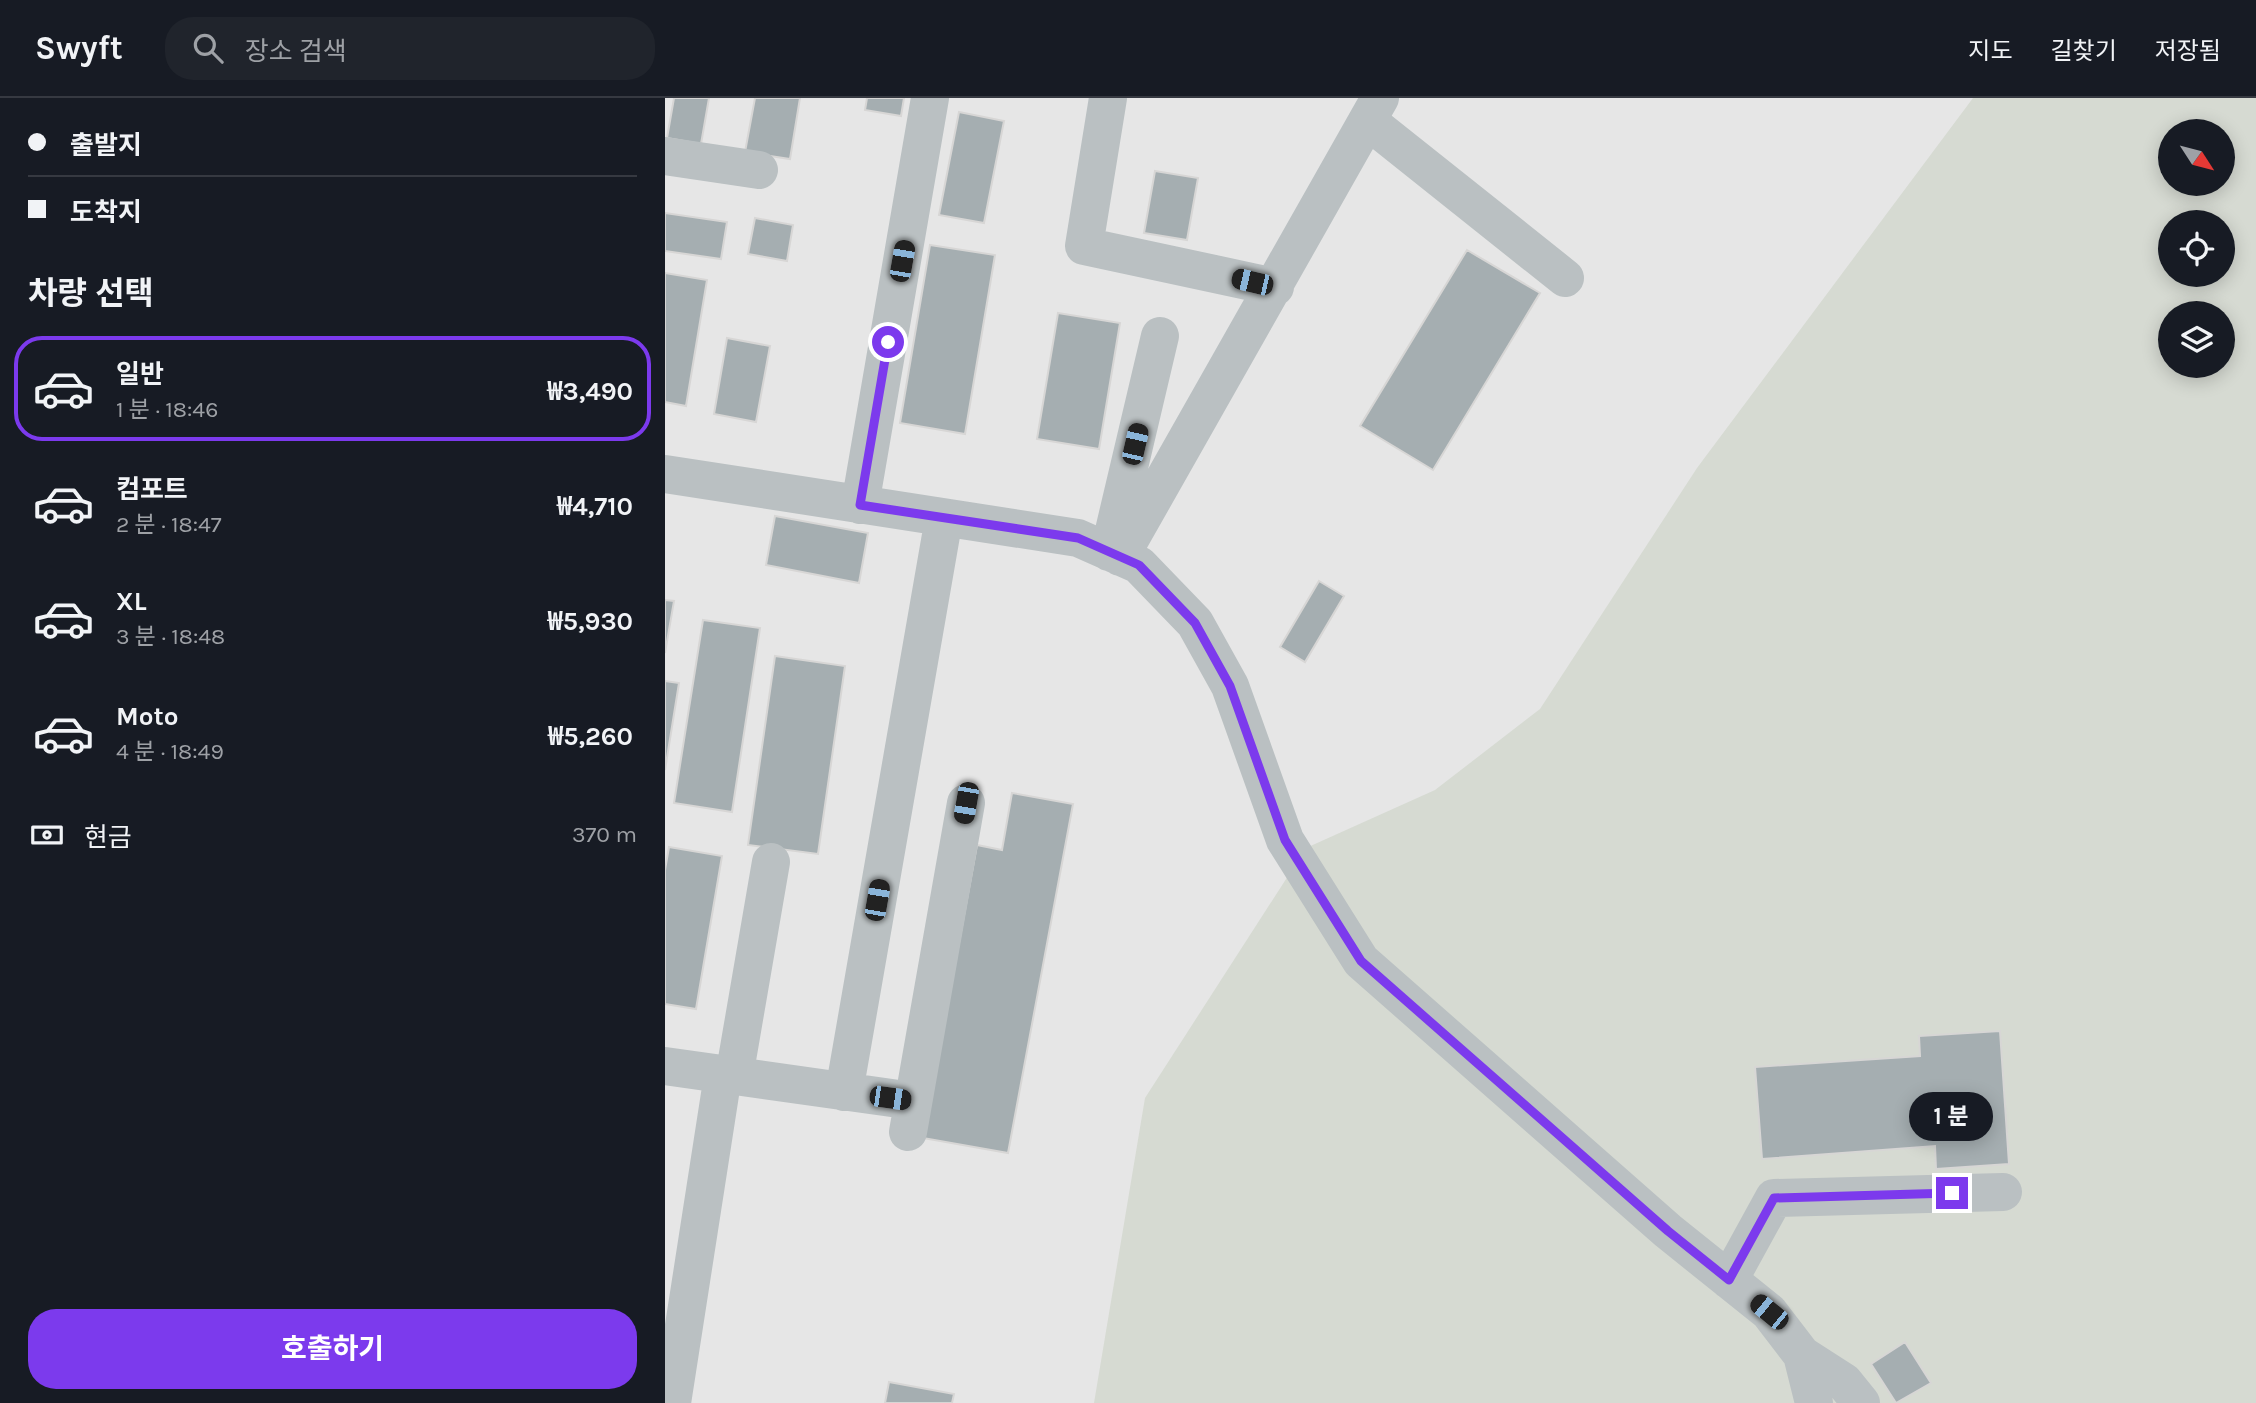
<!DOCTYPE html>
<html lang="ko">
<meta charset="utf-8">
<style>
body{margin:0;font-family:Karla,"Noto Sans KR",sans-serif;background:#20242c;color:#f1f3f6;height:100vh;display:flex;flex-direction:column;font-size:26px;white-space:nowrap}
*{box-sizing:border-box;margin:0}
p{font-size:23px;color:#9ea1a6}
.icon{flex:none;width:38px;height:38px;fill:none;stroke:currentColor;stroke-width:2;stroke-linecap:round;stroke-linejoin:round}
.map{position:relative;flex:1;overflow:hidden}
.panel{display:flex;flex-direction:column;background:#171b24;width:665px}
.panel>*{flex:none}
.guide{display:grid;align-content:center;height:154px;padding:0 28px;background:#171b24}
.needle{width:46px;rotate:126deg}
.controls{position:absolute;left:1493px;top:21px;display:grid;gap:14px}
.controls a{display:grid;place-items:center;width:77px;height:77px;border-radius:50%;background:#171b24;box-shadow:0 4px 18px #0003;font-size:35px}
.end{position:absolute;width:32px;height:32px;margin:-16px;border:9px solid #7c3aed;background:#fff;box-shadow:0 0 0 4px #fff}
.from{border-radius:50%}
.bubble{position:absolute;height:49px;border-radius:24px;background:#171b24;box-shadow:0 4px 18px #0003;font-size:23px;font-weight:700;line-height:49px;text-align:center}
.car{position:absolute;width:21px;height:42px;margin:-21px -10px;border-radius:9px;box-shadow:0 0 5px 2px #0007;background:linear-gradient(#222 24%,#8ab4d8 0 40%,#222 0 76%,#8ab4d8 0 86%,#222 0)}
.guide b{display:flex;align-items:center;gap:24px;height:66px;font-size:26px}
.guide b+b{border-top:2px solid #363941}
.guide i{width:18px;height:18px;background:#f1f3f6}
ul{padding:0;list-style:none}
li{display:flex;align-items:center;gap:21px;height:105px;margin:0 14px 10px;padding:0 14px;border:4px solid transparent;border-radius:28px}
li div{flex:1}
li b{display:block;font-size:26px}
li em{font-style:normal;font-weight:700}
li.active{border-color:#7c3aed}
li>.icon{width:63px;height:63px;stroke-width:1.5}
h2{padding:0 28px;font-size:32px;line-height:84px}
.pay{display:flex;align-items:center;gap:18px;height:77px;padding:0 28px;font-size:26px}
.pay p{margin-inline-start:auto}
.primary-button{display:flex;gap:14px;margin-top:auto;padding:14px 28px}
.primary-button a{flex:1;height:80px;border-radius:28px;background:#7c3aed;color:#fff;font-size:28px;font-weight:700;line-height:80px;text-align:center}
header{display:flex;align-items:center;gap:42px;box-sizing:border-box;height:98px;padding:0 35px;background:#171b24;border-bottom:2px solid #363941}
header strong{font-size:33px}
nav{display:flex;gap:38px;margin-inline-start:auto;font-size:24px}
.search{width:490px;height:63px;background:#20242c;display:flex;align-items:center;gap:18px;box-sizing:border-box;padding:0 24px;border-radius:28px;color:#9ea1a6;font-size:26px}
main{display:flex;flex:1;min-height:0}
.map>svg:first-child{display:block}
.built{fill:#e6e6e6;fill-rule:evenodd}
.green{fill:#d6dad2;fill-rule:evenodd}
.building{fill:#a5aeb1;stroke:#d7d6d5;stroke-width:2}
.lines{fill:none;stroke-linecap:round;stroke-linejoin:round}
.minor{stroke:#bac0c2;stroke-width:38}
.route{stroke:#7c3aed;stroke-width:9}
</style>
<header>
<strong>Swyft</strong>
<div class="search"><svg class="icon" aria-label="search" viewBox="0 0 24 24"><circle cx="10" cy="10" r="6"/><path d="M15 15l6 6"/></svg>장소 검색</div>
<nav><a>지도</a><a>길찾기</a><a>저장됨</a></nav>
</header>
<main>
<section class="panel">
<div class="guide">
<b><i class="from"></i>출발지</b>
<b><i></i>도착지</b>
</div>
<h2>차량 선택</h2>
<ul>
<li class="active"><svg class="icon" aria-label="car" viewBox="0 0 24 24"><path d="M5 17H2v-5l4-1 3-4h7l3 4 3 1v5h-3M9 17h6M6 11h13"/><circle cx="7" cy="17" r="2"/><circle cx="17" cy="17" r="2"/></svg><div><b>일반</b><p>1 분 · 18:46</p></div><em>₩3,490</em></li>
<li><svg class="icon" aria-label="car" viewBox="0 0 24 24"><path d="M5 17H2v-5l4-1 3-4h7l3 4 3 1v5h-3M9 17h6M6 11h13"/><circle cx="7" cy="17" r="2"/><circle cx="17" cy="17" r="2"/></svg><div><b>컴포트</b><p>2 분 · 18:47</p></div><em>₩4,710</em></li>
<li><svg class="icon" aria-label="car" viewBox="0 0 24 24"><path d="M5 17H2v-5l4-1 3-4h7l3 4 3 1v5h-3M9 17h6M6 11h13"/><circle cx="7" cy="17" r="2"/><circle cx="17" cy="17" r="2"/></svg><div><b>XL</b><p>3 분 · 18:48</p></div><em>₩5,930</em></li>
<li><svg class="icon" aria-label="car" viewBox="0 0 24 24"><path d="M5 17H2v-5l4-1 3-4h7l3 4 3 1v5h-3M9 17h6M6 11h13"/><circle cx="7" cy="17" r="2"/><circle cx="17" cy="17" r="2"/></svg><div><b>Moto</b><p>4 분 · 18:49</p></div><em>₩5,260</em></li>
</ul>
<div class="pay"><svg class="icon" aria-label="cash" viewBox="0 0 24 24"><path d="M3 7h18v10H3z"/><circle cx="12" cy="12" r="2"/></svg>현금<p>370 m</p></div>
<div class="primary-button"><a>호출하기</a></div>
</section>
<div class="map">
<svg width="1591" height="1305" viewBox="0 0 1591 1305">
<rect width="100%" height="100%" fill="#f5f5f2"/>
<path class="built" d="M0,0H1591V1305H0ZM1505,33H1558V86H1505ZM1505,124H1558V177H1505ZM1505,215H1558V268H1505Z"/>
<path class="green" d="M1308,0H1591V1305H429L480,1000L641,750L770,692L875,611L1032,370ZM1505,33H1558V86H1505ZM1505,124H1558V177H1505ZM1505,215H1558V268H1505Z"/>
<path class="building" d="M9,0H44L36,46L2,40Z
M90,0H135L125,61L80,54Z
M202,0H239L236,18L200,12Z
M294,14L339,23L319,125L274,117Z
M490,73L533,80L522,142L479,135Z
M0,115L62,124L56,161L0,153Z
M90,120L128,127L122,163L83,156Z
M265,147L330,157L300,336L235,325Z
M802,152L875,195L768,372L695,328Z
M0,175L42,182L21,308L0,304Z
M393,215L455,225L434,351L372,341Z
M62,240L105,248L91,324L49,316Z
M110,418L203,435L194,485L101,467Z
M654,483L679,498L640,564L615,549Z
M0,502L9,503L0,555Z
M38,522L95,530L67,714L9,705Z
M110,558L180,568L153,756L83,747Z
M0,583L14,585L0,672Z
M347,695L408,706L343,1055L258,1040L312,747L337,752Z
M4,749L57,758L31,911L0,906V772Z
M1335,933L1344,1066L1271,1071L1270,1048L1097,1061L1090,969L1255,958L1254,938Z
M1240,1244L1266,1285L1231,1305L1206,1266Z
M224,1284L289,1296L287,1305H220Z"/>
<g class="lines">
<path class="minor" d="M443,0L419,148L610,189
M703,23L900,180
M0,58L94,72
M0,376L413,440L474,467L530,525L565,588L620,742L696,863L1003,1133L1104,1214L1137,1257L1149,1305
M195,407L265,0
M444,454L495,238
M455,459L715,0
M0,968L248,1003
M69,979L106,764
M179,994L279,420
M243,1034L301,705
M1064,1182L1109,1100L1338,1094
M1137,1257L1179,1284L1196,1305
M7,1305L58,977"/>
</g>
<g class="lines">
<path class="route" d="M223,244L195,407L413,440L474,467L530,525L565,588L620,742L696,863L1003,1133L1064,1182L1109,1100L1287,1095"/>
</g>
</svg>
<div class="controls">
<a><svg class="needle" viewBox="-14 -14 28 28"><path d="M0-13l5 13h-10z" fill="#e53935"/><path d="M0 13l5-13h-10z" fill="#9ea1a6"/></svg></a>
<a><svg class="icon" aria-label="locate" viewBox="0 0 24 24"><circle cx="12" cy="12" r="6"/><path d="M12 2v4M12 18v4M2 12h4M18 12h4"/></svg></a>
<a><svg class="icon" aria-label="layers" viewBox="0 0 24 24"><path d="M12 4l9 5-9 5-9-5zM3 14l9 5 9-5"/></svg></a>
</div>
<i class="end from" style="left:223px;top:244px"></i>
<i class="end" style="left:1287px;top:1095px"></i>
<div class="bubble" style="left:1244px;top:994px;width:84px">1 분</div>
<i class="car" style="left:237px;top:163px;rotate:10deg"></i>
<i class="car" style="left:587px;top:184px;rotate:283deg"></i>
<i class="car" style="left:470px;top:346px;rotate:13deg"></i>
<i class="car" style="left:301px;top:705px;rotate:190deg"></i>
<i class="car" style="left:212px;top:802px;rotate:10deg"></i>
<i class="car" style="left:225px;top:1000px;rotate:98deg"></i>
<i class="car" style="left:1104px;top:1214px;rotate:309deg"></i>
</div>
</main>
